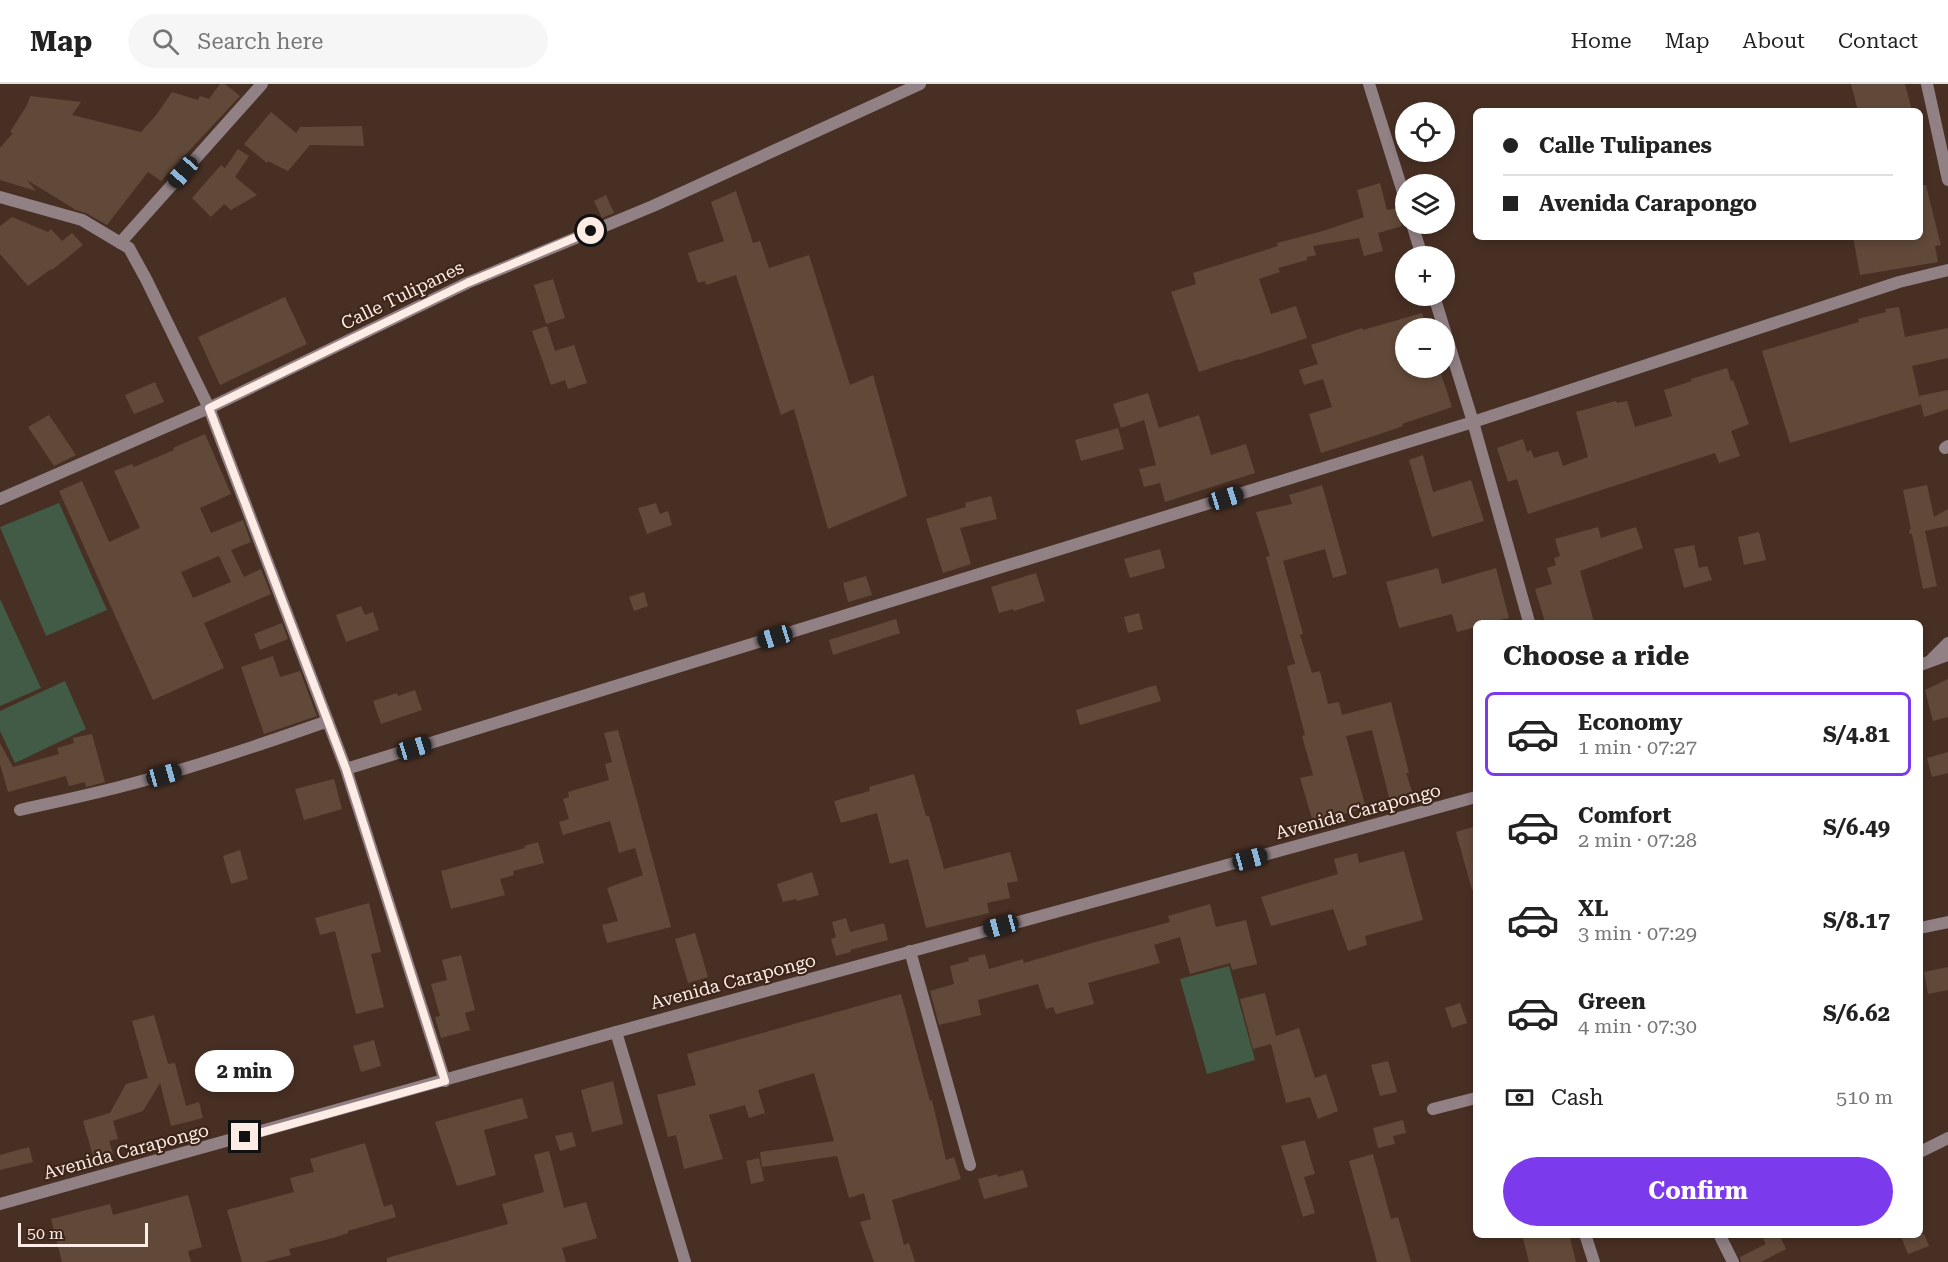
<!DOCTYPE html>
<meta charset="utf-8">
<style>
body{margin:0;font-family:"Roboto Serif",serif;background:#f6f6f6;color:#222;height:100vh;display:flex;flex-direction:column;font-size:22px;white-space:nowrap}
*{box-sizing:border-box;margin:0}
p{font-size:20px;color:#767676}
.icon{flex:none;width:33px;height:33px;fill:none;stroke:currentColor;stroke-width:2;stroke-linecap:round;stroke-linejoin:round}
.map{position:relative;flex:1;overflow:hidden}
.side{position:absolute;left:1473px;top:536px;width:450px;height:618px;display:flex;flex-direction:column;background:#fff;border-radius:9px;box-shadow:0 3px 9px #0003}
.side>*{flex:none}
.banner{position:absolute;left:1473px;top:24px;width:450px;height:132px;border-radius:9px;box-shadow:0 3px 9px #0003;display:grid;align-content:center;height:132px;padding:0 30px;background:#fff}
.fabs{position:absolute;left:1395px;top:18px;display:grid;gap:12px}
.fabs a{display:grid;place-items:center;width:60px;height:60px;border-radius:50%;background:#fff;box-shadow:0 3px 9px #0003;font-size:30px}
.scale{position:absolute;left:18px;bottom:15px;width:130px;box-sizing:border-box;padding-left:6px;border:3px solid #fdece5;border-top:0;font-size:16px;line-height:21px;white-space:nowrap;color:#fdece5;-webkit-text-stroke:4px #3d251a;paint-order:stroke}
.end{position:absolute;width:27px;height:27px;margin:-14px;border:8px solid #fdece5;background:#111;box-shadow:0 0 0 3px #111}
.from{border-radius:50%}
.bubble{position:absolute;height:42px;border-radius:21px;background:#fff;box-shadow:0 3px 9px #0003;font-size:20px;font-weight:700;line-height:42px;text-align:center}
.car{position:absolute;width:18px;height:36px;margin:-18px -9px;border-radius:8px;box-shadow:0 0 4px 2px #0007;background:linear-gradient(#222 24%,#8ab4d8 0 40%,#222 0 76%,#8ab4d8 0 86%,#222 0)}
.banner b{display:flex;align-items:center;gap:21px;height:57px;font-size:22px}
.banner b+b{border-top:2px solid #e0e0e0}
.banner i{width:15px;height:15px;background:#222}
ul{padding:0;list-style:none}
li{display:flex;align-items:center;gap:18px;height:84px;margin:0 12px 9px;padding:0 18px;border:3px solid transparent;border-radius:9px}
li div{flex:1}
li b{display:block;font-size:22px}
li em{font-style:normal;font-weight:700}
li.active{border-color:#7c3aed}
li>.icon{width:54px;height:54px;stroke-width:1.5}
h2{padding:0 30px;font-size:27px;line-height:72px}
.pay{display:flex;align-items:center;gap:15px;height:66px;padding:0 30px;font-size:22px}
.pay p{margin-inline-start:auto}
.button{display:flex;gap:12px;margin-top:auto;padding:12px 30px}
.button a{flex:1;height:69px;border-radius:36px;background:#7c3aed;color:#fff;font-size:24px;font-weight:700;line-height:69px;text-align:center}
header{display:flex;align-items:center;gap:36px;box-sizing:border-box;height:84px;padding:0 30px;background:#fff;border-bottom:2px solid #e0e0e0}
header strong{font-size:28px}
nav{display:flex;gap:33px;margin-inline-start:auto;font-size:21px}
.search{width:420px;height:54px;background:#f6f6f6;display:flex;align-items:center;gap:15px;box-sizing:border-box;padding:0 21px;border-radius:33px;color:#767676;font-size:22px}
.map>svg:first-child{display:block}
.green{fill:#415b46}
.building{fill:#614939;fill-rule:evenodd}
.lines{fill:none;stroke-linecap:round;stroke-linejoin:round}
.minor{stroke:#918185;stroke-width:12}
.tertiary{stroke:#918185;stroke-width:12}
.route{stroke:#fdece5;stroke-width:8}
.labels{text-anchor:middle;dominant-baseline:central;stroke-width:4.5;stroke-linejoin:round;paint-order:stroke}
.street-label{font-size:18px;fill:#fdece5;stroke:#3d251a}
</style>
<header>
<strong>Map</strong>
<div class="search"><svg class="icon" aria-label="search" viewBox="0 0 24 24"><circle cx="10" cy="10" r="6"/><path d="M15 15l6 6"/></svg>Search here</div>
<nav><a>Home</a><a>Map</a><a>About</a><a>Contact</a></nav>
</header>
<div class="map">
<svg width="1948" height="1178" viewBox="0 0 1948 1178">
<rect width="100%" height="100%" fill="#482f24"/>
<path class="green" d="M59,419L107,526L46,552L0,443Z
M0,515L41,604L0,622Z
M65,597L86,645L15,679L0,647V627Z
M1229,882L1255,976L1207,990L1180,895Z"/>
<path class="building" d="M220,0H225L240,12L161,97L148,88L107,141L86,129L76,126L27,96L36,107L0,96V64L13,49L10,48L27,21L30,12L81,18L72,31L141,48L157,30L172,8L198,16L200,12L209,15Z
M1851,0H1905L1912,27H1858Z
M271,28L296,49L300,43L362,42L364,62L310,61L288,87L268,77L267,79L244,60Z
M238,65L249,72L235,93L257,111L231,126L224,120L211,133L192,114L221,81L225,84Z
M1380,99L1387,126L1397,124L1402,142L1378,149L1383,167L1364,172L1359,154L1313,162L1316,171L1307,173V176L1278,184L1280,188L1259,195L1271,230L1296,222L1307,254L1240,276L1239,275L1199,288L1171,208L1196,200L1193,189L1278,162L1277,159L1323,147L1364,133L1357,106Z
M1920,101H1926L1937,146L1941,161L1935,162L1938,178L1860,191L1853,153H1920Z
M736,107L753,159L760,157L769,184L809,171L850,301L873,291L907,412L828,445L794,325L781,331L736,191L706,201L705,197L698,199L688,169L724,157L711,118Z
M606,111L614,129L602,134L594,117Z
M12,133L48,148L51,145L62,157L72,149L83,161L52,186L51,185L28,202L0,170V142Z
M553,195L565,234L546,240L534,201Z
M285,213L307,260L220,301L198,253Z
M1899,223L1905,253L1948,244V274L1912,282L1921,320L1790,359L1762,267L1859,238L1858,235L1886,228L1885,225Z
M1422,229L1427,244H1406V284H1439L1452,323L1402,340L1403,342L1377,351L1321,369L1309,330L1332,323L1323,295L1304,301L1299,286L1318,280L1311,261L1362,244L1363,246Z
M547,242L555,267L574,261L587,299L568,305L565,296L551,301L532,247Z
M1727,284L1731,297L1733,296L1749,340L1731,347L1740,372L1719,379L1715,369L1528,430L1517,395L1508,398L1497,364L1523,355L1527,368L1531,366L1534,374L1558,367L1563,382L1588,373L1576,328L1616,317L1617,319L1627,317L1635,343L1672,332L1664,306L1692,297L1691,295Z
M155,298L164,318L134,330L125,311Z
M1948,306V325L1924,333L1919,312Z
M1148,309L1159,344L1199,331L1211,371L1246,360L1255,389L1165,418L1160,399L1144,403L1139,385L1156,381L1144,336L1121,344L1113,320Z
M49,331L76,371L54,382L28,343Z
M1118,344L1124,365L1081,377L1075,356Z
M205,350L231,410L200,424L211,449L243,436L251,458L231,466L244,493L261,485L271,510L204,539L224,584L153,616L59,407L82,397L109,458L140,444L114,387L132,380L134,383L174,366L173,364ZM219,472L231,498L193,514L181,488Z
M1423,371L1433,408L1471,396L1484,437L1432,453L1409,376Z
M1322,401L1347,490L1333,494L1325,465L1283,477L1303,550L1300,551L1312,589L1320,587L1328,620L1339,618L1342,631L1391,618L1409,689H1406L1413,710L1390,717L1372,646L1346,652L1366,724L1313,738L1300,694L1313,691L1302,652L1305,651L1287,582L1295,580L1266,473L1270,472L1256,428L1292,420L1289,411Z
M1927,401L1934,433L1948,425V442L1925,447L1937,502L1923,505L1912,450H1910L1909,446L1911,445L1903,406Z
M991,412L997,435L960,444L971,480L943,489L926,435L966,423L965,419Z
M656,419L660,430L668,427L672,441L647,450L638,424Z
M1598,443L1601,454L1636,443L1643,464L1580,487L1594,538H1545L1535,505L1552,500L1547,484L1556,481L1554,474L1560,472L1555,455Z
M1759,448L1766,476L1744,481L1738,453Z
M1694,461L1699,484L1707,482L1712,496L1684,504L1674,465Z
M1160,465L1165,484L1130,494L1124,475Z
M1438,484L1442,500L1496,484L1509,534L1491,538H1476V543L1457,548L1452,530L1399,544L1386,498Z
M1036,489L1045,517L1014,527L1013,525L999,529L991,503Z
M866,492L872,511L848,518L843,499Z
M644,508L648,522L634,527L629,513Z
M361,522L365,531L373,528L379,546L346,558L336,531Z
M1139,529L1143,545L1128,549L1124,533Z
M896,535L900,549L833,571L829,556Z
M282,539L288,555L260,566L254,550Z
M273,572L280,593L300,587L317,632L264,650L241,583Z
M1948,595V633L1933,637L1925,606Z
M1156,601L1161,617L1080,641L1076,626Z
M415,606L422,626L381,640L373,617L397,609L398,612Z
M618,646L671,843L607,859L602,841L618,837L607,804L643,791L635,764L619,769L610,737L563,751L559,738L569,735L563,715L569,713L568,708L609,696L605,680L612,678L604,649Z
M92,650L105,698L86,703L85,698L69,702L66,692L8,708L0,680V659L13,683L59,670L57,664L74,659L73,654Z
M1948,668V689L1932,693L1927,674Z
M914,690L926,732H929L944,785L1010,768L1018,797L1007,799L1010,814L987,819L989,829L926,844L908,775L890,780L877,729L841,739L834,717L870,707L869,703Z
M334,695L342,725L304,736L295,705Z
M1476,742V805L1472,806L1456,748Z
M538,758L544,779L513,787L514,791L500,795L505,811L451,825L441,787L525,764L524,762Z
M240,766L248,795L231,800L223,772Z
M1404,767L1423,836L1365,852L1367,861L1348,867L1333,825L1271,842L1261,813L1338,790L1334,775L1357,769L1359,779Z
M812,788L819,811L797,817L796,815L783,818L777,800Z
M369,819L381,868L371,870L384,923L356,930L335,847L320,851L315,834Z
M1210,820L1216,843L1246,836L1257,880L1232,886L1230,879L1190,890L1180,853L1154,861L1160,879L1088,899L1094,920L1056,930L1053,923L1046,925L1038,900L978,916L981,931L939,941L930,907L954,900L950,882L969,877L968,874L985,870L989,885L1023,875L1024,879L1092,859L1170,838L1168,832Z
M846,834L850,848L884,839L888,856L850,866L851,868L836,872L831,855L836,853L832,838Z
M695,849L708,893L688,899L675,855Z
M461,871L475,926L465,929L470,946L441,954L435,933L440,932L431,900L447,896L442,876Z
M1948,883V906L1928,910L1924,888Z
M1265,909L1276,952L1299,944L1315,994L1326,990L1338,1027L1318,1035L1310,1013L1286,1019L1271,960L1253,965L1240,915Z
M901,910L930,1017L932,1016L946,1076L954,1073L961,1095L892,1116L904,1161L909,1159L915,1178H874L860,1138L871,1135L864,1109L849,1114L837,1072L762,1083L760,1068L834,1057L814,989L758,1006L765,1029L749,1034L745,1021L709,1031L723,1075L684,1085L676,1051L668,1053L657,1011L696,1001L687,970Z
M1460,919L1467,939L1452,944L1445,924Z
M154,931L168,980L175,979L186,1022L199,1018L203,1034L171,1042L160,999L143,1027L113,1037L118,1055L109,1057L113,1070L94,1075L83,1037L110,1029L126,1000L148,994L132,937Z
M374,956L381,982L361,988L353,962Z
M1388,977L1397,1008L1380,1012L1371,981Z
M613,997L623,1040L592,1048L581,1006Z
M522,1014L528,1034L484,1046L496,1091L457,1102L435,1038Z
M1403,1036L1406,1049L1393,1052L1395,1060L1378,1064L1373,1044Z
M572,1048L576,1062L560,1067L555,1052Z
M1305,1056L1315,1090L1304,1093L1315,1129L1303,1133L1281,1062Z
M365,1059L384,1123L392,1120L396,1133L348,1147V1149L333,1154L289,1165L291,1171L264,1178H242L227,1126L294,1108L290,1094L314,1088L310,1075Z
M29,1063L33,1078L0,1086V1071Z
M549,1067L564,1124L586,1118L597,1154L562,1164L566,1178H387V1174L508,1140L502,1120L544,1108L534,1071Z
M1373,1070L1391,1135L1398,1133L1411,1178H1377L1349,1077Z
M759,1074L764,1097L751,1100L746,1077Z
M1023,1086L1028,1103L984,1115L978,1095L997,1090L998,1093Z
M188,1111L202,1163L188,1167L191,1178H62L51,1135L110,1120L113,1131Z
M1522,1150H1569L1576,1178H1529Z
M1772,1150H1779L1786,1165L1761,1178H1741L1740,1173L1766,1160L1763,1155Z
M1900,1150H1924L1929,1162L1908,1170Z"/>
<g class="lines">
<path class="minor" d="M1369,0L1406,118
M1927,0L1948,96
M0,113L82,136L129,164L146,195L209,324L346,685L445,997
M1412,140L1422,172
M120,159L262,0
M1434,212L1473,338L1529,538
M1945,364L1948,362
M0,415L209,324L467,199L653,122L920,0
M346,685L1473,338L1899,198L1948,186
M20,726C55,718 89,711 123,702C193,684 260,661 328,637
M1920,844L1948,838
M910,867L970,1081
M616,948L685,1178
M1433,1025L1476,1014
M1920,1068L1948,1054
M1585,1150L1594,1178
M1719,1150L1733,1178"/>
<path class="tertiary" d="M1932,575L1948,559
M1920,581L1948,571
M0,1120L616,948L1476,713"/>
</g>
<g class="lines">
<path class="route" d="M245,1053L445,997L346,685L209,324L467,199L591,147"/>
</g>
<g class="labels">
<g class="street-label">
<text transform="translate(402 211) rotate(-26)">Calle Tulipanes</text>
<text transform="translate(1358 727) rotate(-15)">Avenida Carapongo</text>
<text transform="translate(733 897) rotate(-15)">Avenida Carapongo</text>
<text transform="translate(126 1067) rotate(-15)">Avenida Carapongo</text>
</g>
</g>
</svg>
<div class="fabs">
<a><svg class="icon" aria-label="locate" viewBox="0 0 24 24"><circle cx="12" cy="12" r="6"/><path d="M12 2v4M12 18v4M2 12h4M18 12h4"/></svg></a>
<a><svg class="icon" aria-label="layers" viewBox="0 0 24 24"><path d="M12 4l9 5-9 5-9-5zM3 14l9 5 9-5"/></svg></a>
<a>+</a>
<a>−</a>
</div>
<div class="scale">50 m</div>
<i class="end from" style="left:591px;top:147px"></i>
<i class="end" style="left:245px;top:1053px"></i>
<div class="bubble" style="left:195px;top:966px;width:99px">2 min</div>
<i class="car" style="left:183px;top:88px;rotate:221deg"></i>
<i class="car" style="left:1226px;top:414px;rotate:73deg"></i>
<i class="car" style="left:775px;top:553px;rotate:253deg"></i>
<i class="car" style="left:414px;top:664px;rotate:73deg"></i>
<i class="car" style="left:164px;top:691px;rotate:74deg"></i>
<i class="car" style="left:1250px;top:775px;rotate:75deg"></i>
<i class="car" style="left:1001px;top:842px;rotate:255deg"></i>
<div class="banner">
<b><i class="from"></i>Calle Tulipanes</b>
<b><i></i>Avenida Carapongo</b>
</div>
<section class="side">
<h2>Choose a ride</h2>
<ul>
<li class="active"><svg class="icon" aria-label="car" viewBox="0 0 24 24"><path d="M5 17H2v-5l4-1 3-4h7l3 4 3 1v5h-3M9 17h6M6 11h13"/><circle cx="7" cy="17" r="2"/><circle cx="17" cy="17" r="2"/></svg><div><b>Economy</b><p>1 min · 07:27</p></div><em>S/4.81</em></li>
<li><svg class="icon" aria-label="car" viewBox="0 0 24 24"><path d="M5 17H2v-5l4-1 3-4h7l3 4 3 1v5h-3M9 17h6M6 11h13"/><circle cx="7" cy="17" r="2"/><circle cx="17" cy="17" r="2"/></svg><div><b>Comfort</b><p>2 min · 07:28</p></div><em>S/6.49</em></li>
<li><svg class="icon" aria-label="car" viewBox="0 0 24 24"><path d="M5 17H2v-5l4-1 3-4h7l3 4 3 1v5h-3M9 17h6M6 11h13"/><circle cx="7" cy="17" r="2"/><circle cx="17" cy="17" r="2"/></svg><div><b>XL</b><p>3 min · 07:29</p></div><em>S/8.17</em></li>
<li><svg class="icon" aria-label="car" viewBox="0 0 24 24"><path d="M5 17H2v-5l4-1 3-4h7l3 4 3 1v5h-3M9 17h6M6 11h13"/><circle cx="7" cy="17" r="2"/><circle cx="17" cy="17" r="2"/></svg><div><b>Green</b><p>4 min · 07:30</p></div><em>S/6.62</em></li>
</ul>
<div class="pay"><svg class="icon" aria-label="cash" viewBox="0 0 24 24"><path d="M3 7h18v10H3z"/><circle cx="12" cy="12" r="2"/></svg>Cash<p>510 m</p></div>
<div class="button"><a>Confirm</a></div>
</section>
</div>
